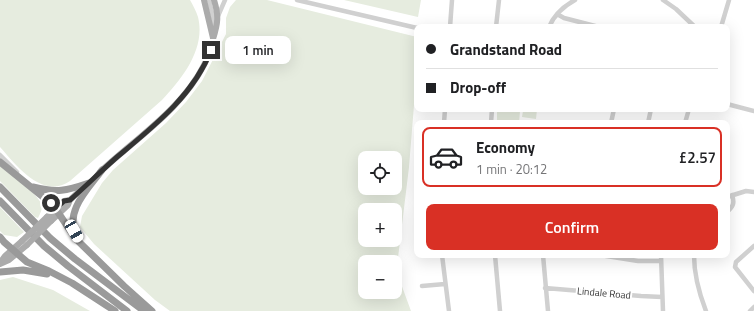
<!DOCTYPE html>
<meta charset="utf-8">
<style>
body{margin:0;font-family:"Titillium Web",sans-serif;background:#f6f6f6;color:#202124;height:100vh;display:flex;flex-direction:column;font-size:15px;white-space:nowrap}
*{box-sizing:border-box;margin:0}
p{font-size:13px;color:#757577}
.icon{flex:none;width:22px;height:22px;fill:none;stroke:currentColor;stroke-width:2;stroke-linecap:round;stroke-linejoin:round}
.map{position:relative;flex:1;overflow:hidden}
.details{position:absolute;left:414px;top:120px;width:316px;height:138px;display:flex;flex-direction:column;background:#fff;border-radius:8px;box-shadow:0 4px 16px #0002}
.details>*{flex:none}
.banner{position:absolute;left:414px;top:24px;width:316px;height:88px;border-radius:8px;box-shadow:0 4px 16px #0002;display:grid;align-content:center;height:88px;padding:0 12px;background:#fff}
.tools{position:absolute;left:358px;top:151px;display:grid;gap:8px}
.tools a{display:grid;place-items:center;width:44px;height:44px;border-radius:8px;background:#fff;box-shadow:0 4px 16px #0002;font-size:20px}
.end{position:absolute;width:18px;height:18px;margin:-9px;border:5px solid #333;background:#fff;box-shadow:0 0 0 2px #fff}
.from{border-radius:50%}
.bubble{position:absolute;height:28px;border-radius:8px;background:#fff;box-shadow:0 4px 16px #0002;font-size:13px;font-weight:600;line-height:28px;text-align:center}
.car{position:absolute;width:12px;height:24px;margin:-12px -6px;border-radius:5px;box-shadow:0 0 3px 1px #0007;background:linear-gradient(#fff 24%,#345 0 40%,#fff 0 76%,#345 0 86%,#fff 0)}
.banner b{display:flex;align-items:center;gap:14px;height:38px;font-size:15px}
.banner b+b{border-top:1px solid #e0e0e0}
.banner i{width:10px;height:10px;background:#202124}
ul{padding:7px 0 0;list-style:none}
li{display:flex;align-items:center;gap:12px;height:60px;margin:0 8px 6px;padding:0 4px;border:2px solid #e0e0e0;border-radius:8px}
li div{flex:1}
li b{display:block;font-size:15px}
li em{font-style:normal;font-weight:600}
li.current{border-color:#d93025}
li>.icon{width:36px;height:36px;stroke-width:1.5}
.primary-button{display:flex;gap:8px;margin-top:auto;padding:8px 12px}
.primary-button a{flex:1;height:46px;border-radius:8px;background:#d93025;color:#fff;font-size:16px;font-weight:600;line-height:46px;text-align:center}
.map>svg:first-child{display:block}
.green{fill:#e6ecdf;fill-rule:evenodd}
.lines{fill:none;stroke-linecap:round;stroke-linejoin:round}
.minor{stroke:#d0d0d0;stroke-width:4.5}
.major{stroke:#ababab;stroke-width:6}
.highway{stroke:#9a9a9a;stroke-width:7}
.major-bridge{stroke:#ababab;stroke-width:6}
.route{stroke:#333;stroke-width:5}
.labels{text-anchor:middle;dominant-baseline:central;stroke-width:4;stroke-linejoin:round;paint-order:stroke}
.street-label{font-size:10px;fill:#333;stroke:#fff}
</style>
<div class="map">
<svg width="754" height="311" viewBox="0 0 754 311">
<rect width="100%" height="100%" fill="#fff"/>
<path class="green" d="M0,0H190C193,5 196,11 198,17C206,49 182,79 162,100L70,181C42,200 16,165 0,147Z
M236,0H267L417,37V68L409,167L398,258L400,281L411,311H170L155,300L94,244L80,227L82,216L102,183L113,170L166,123L186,102L202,81L226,34V18L230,7ZM365,158H395V188H365ZM365,210H395V240H365ZM365,262H395V292H365Z
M344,0H421L418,17Z
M497,109H537L536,119L522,117L523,111H520L519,123H497Z
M0,166C9,173 41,196 42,206C42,210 40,214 38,218L35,217L0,181Z
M0,207L24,232L17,237L4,235L0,231Z
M13,277L53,290L90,311H0V280Z"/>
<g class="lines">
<path class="minor" d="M209,0L214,22V29
M297,0L417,28
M663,0L676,9L695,27
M557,14L564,18L599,27
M218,16L225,0
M450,27L452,0
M496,27L499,0
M549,27C554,15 564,6 575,0
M721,27L729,0
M727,104L754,111
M444,123L445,109
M491,123L492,109
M611,123L614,109
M648,123L651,109
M685,123L689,109
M0,155L17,172
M727,197L746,191L754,192
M727,212C733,207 735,203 732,195
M754,246L736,262L735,267L754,291
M442,255L449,311
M495,255L500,311
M543,255L548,311
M600,255L638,261H661
M661,255L663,311
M694,255C694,274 699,293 706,311
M422,286L445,284
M545,288L641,296L662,297
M750,311L754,307"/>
<path class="major" d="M204,0L213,38
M100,172C135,139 182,109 204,65C209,56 210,48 213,39C218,23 219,16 214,0
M47,217L64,201L70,200
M51,221L68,205L70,200L87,184
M0,263L5,256L22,241
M0,264L9,260L27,245"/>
<path class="highway" d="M0,162L53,205L76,239L124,286L152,311
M0,187L50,238L75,259L144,311
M33,187C57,193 66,191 89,183
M0,201L44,246L68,266L127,311
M77,236C63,212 89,188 102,170
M0,237L4,242L27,262L49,271L72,283L115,311
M0,272L23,270L47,274"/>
<path class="major-bridge" d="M22,241L47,217
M27,245L51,221"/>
</g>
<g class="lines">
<path class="route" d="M51,203L56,208L64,201L70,200C86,186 101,171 117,157C153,127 194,95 211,50"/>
</g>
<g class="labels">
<g class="street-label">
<text transform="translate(604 293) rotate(5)">Lindale Road</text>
</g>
</g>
</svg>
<div class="tools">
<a><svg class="icon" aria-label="locate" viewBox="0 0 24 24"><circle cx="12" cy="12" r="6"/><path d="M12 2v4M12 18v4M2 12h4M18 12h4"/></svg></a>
<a>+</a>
<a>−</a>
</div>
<i class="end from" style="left:51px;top:203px"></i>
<i class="end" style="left:211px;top:50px"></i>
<div class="bubble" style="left:225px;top:36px;width:66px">1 min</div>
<i class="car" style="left:74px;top:231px;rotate:150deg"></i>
<div class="banner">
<b><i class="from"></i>Grandstand Road</b>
<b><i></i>Drop-off</b>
</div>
<section class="details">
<ul>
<li class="current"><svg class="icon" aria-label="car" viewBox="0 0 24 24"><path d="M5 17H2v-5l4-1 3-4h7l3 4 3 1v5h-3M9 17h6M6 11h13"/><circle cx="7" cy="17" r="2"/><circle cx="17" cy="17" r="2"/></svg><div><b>Economy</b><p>1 min · 20:12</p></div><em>£2.57</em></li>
</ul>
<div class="primary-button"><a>Confirm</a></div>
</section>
</div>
